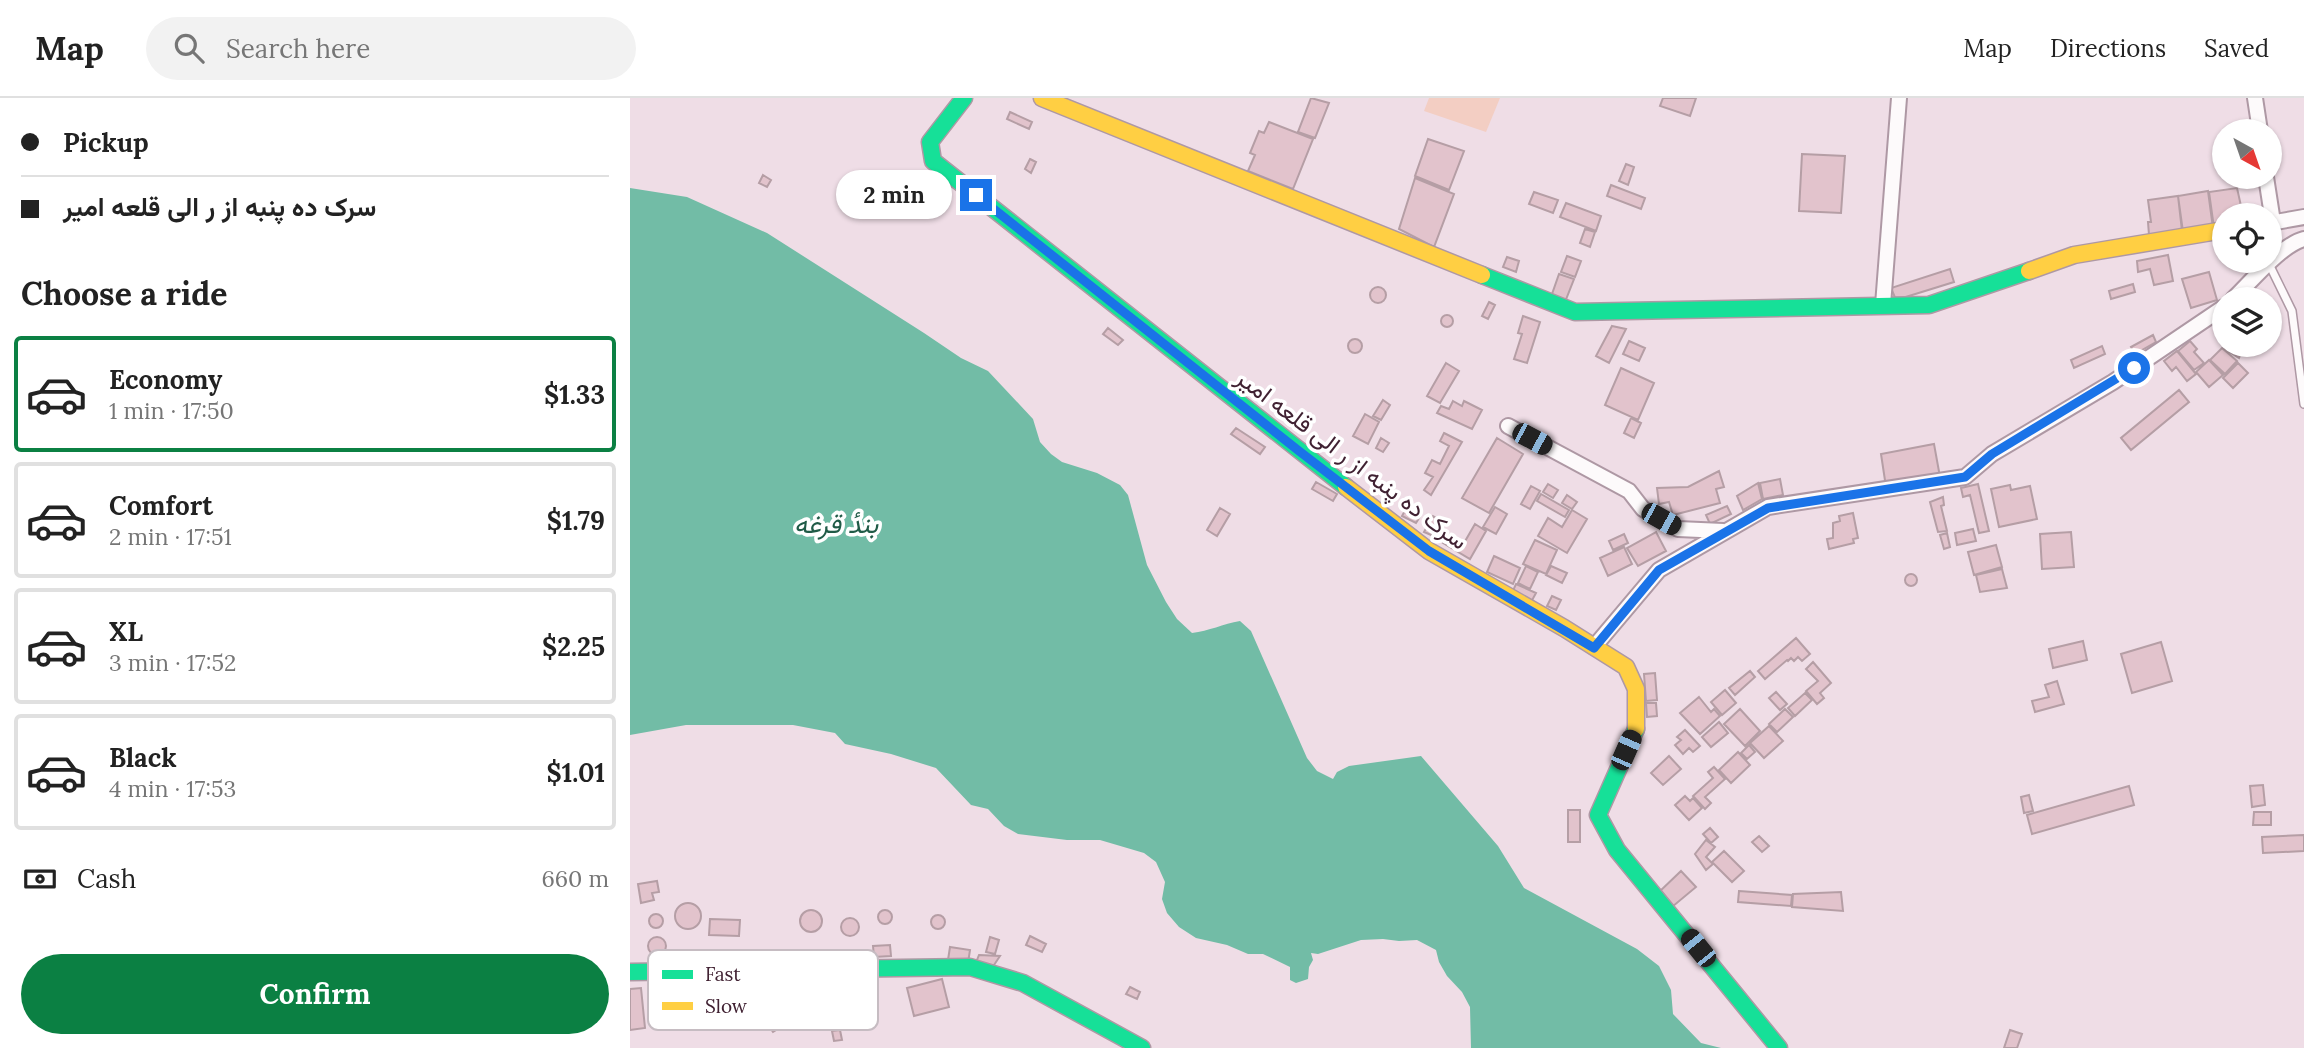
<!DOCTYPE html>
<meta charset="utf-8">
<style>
body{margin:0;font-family:Lora,Vazirmatn,serif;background:#f2f2f2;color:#222;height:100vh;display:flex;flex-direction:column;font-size:26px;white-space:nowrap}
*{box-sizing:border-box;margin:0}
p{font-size:23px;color:#767676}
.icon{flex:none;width:38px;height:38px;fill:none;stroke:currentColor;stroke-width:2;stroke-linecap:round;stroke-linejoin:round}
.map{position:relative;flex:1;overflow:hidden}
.panel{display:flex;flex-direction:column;background:#fff;width:630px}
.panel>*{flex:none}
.top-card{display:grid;align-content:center;height:154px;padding:0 21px;background:#fff}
.needle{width:46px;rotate:140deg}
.tools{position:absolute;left:1582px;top:21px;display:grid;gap:14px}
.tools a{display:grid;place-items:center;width:70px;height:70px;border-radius:50%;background:#fff;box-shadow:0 2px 5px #0004;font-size:35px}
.end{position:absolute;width:32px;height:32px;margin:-16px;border:9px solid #1a73e8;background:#fff;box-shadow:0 0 0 4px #fff}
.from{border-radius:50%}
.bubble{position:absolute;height:49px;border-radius:24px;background:#fff;box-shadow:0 2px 5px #0004;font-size:23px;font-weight:800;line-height:49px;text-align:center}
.car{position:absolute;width:21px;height:42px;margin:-21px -10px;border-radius:9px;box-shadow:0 0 5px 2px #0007;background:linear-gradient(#222 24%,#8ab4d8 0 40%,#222 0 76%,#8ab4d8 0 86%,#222 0)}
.top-card b{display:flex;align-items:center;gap:24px;height:66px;font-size:26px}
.top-card b+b{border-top:2px solid #e0e0e0}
.top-card i{width:18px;height:18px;background:#222}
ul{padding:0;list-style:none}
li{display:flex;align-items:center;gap:21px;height:116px;margin:0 14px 10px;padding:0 7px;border:4px solid #e0e0e0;border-radius:7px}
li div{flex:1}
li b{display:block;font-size:26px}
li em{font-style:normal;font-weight:800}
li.selected{border-color:#0b8043}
li>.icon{width:63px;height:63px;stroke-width:1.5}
h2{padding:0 21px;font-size:32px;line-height:84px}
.pay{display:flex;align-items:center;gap:18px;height:77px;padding:0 21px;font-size:26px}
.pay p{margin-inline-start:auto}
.cta{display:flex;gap:14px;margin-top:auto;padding:14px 21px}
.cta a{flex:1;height:80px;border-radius:42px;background:#0b8043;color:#fff;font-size:28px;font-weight:800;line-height:80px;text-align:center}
header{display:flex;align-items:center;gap:42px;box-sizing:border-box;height:98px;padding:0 35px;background:#fff;border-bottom:2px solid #e0e0e0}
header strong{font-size:33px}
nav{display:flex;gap:38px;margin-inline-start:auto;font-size:24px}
.search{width:490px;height:63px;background:#f2f2f2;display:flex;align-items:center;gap:18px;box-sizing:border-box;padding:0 24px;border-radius:38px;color:#767676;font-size:26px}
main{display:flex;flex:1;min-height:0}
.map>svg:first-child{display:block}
.green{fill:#f3cec3}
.water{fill:#72bca6}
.building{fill:#e2c3cc;stroke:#b59ea5;stroke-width:2}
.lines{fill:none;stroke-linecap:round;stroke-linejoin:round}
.lane-casing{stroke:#ae98a4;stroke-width:10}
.street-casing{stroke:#ae98a4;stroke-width:18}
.fast-casing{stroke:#ae98a4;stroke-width:19}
.slow-casing{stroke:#ae98a4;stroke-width:19}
.lane{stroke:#fdfafb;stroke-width:7}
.street{stroke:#fdfafb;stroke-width:14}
.fast{stroke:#16e098;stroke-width:16}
.slow{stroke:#ffcf43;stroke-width:16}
.route{stroke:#1a73e8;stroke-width:9}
.labels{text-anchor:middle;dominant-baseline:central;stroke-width:7;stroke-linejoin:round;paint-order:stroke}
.street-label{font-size:24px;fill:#402132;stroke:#fff}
.water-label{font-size:26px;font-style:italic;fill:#205b47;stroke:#fff}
.key{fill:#fff;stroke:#c6bcc2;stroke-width:2}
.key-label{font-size:19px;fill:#402132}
</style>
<header>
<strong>Map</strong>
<div class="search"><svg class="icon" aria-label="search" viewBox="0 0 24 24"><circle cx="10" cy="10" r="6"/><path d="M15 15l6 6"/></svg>Search here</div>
<nav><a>Map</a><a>Directions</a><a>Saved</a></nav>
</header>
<main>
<section class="panel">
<div class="top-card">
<b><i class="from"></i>Pickup</b>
<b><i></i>سرک ده پنبه از ر الی قلعه امیر</b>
</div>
<h2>Choose a ride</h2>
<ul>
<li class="selected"><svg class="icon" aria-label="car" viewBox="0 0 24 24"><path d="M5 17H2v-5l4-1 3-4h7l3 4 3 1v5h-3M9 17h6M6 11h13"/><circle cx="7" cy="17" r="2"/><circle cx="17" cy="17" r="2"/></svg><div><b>Economy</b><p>1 min · 17:50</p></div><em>$1.33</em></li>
<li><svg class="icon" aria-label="car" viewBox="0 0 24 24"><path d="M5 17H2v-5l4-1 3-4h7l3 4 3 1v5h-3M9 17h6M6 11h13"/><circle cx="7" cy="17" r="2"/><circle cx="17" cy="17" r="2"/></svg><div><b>Comfort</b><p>2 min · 17:51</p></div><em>$1.79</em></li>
<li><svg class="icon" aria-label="car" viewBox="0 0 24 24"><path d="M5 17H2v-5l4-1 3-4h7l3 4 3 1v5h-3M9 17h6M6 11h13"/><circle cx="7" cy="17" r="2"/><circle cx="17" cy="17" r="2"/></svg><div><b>XL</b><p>3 min · 17:52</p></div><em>$2.25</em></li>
<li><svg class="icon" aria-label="car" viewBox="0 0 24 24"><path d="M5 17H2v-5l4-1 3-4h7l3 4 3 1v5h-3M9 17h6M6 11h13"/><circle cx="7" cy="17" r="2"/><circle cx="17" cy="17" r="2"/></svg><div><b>Black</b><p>4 min · 17:53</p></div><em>$1.01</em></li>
</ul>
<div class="pay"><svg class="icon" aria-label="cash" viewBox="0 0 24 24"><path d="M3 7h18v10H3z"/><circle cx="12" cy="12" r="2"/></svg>Cash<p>660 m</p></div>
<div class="cta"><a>Confirm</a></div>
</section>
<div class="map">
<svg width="1674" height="950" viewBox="0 0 1674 950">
<rect width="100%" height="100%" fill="#efdde6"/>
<path class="green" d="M799,0H870L856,34L794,13Z"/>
<path class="water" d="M0,90L57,99L137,135L294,235L331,260L358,273L403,321L410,344L421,356L432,364L467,375L490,387L498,397L517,467L536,504L547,521L562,535C579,533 593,526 610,523L621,533L677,660L687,673L703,681L707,674L719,668L791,658L868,748L894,790L1007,851L1029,868L1041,892L1043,916L1071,945L1091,950H841L840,909L832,894L817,878L809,864L806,852L787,842L769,843L753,841L731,842L688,856L681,855L683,862L679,869L678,881L666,885L660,882V869L633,856H618L597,847L566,840L549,829L537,815L532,801L535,784L526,764L514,755L470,742H437L388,736L374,728L358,711L341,707L306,670L261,656L215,646L205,635L163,627H56L0,637Z"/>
<path class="building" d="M681,0L699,5L685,40L668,34Z
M1033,0H1066L1060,18L1030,8Z
M380,14L402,24L399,31L377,21Z
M639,24L683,41L663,91L618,73L625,57L620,55L629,33L634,35Z
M798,41L834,53L819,92L785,78Z
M1172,56L1215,58L1211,115L1169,113Z
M400,61L406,64L401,75L395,71Z
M996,66L1004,69L998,87L989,83Z
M133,77L141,82L137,89L129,85Z
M785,80L824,96L804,149L769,131Z
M981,87L1015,100L1011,111L977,98Z
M1607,90L1613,117H1594V128L1584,130L1579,94Z
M1578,93L1583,130L1553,134L1548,98Z
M904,94L928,102L923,115L899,106Z
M1548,98L1552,133L1519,137L1518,124H1521L1518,102Z
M936,105L971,118L966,133L930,119Z
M955,131L965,134L960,149L950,145Z
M1538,157L1543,183L1524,187L1520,171L1508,174L1507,163Z
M937,158L951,163L945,179L931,174Z
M877,159L889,163L886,174L873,169Z
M1320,171L1324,184L1266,202L1261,190Z
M1579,174L1587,202L1561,210L1552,181Z
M929,176L944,181L935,204L921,199Z
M1503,186L1505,194L1481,201L1479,193Z
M740 197a8 8 0 1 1 16 0a8 8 0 1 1-16 0Z
M859,204L865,207L858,221L852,218Z
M1594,216V227L1588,232L1583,226Z
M811 223a6 6 0 1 1 12 0a6 6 0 1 1-12 0Z
M893,218L910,224L897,265L884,261L892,236L888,235Z
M982,228L996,231L979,265L966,258Z
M478,230L493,242L488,247L473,236Z
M1523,237L1526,244L1505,256L1501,249Z
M718 248a7 7 0 1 1 14 0a7 7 0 1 1-14 0Z
M999,243L1015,250L1009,263L993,256Z
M1560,243L1567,251L1564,254L1574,265L1564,272L1548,253Z
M1596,247H1614L1609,260L1595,251Z
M1472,248L1475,256L1444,270L1441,262Z
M1592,250L1607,263L1595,276L1580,262Z
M1547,253L1566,276L1557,283L1546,269L1542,273L1534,263Z
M1579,262L1593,277L1579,289L1566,274Z
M816,265L829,273L810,305L797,298Z
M1608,265L1618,275L1603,290L1593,280Z
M991,270L1024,285L1008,322L975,307Z
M1549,292L1559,304L1501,352L1491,340Z
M753,302L760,307L751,322L743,318Z
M823,303L832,308L834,303L852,312L842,331L807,315L811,308L819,311Z
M735,316L749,324L738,346L723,338Z
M1001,320L1011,325L1004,340L994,335Z
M606,330L635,349L630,356L601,336Z
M814,335L832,344L801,397L794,392L803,379L795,375L802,362L810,366L819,348L810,343Z
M751,340L759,345L753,354L746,350Z
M867,340L893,356L859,415L832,400Z
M1304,346L1310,379L1256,389L1251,356Z
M1089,373L1094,389L1086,391L1090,405L1043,417L1039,404L1029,406L1027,390L1058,389Z
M1150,381L1153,397L1133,401L1130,385Z
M686,384L707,396L703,403L682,391Z
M1128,385L1132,401L1113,412L1107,398Z
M918,386L928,392L923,400L913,394Z
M1348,386L1359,433L1349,435L1340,397L1333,399L1331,390Z
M1380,387L1381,392L1400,388L1407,421L1369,429L1361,391Z
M901,388L910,393L900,411L891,406Z
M911,396L939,412L935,419L907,403Z
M937,397L947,404L942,411L932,405Z
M1313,399L1314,407L1311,408L1317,433L1308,434L1300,404Z
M1097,408L1101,416L1080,426L1076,417Z
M777,409L791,417L786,425L772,418Z
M865,409L877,416L866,436L853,429Z
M590,410L600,416L587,438L577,432Z
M942,412L957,421L937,455L908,438L918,420L932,429Z
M1223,415L1228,440L1223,441L1224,445L1199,451L1197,441L1203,440V425L1210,423L1209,418Z
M803,418L810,422L801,437L794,434Z
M845,426L856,433L840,461L813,445L819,436L834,445Z
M1343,431L1346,443L1327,447L1325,435Z
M1026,434L1036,453L1008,468L997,450Z
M1441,434L1444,469L1412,471L1410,436Z
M1317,435L1320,449L1314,451L1310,437Z
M994,436L998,445L983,452L979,443Z
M905,442L927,452L916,476L893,466Z
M1366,447L1372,469L1344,477L1338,454Z
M994,449L1002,466L978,478L970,460Z
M864,458L890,470L883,486L857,474Z
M896,468L908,474L900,491L888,485Z
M921,468L937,475L932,485L916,477Z
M1372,471L1377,490L1350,494L1346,477Z
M1275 482a6 6 0 1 1 12 0a6 6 0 1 1-12 0Z
M886,486L906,495L900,506L881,497Z
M922,498L931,502L926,512L917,508Z
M1166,540L1180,556L1172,563L1168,559L1164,563L1161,560L1158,563L1157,562L1135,581L1128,573Z
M1453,543L1457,562L1423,570L1419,551Z
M1531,544L1542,583L1502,595L1491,556Z
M1183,564L1201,585L1190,595L1194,600L1187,606L1176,593L1188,583L1176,571Z
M1120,573L1125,579L1105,597L1099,590Z
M1025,575L1027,602L1016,603L1014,576Z
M1427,583L1434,606L1405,614L1402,603L1419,599L1415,587Z
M1095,592L1106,605L1092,617L1081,604Z
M1146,594L1157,606L1150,612L1139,600Z
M1175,595L1182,602L1165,618L1158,610Z
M1069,599L1081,614L1084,611L1090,618L1070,636L1050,615Z
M1016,605H1026L1027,618L1017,619Z
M1110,611L1130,633L1115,648L1094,626Z
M1155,611L1163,619L1147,634L1139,626Z
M1089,624L1098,635L1081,649L1072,639Z
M1139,628L1153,643L1134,660L1120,645Z
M1055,632L1070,648L1063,654L1059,650L1053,656L1045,647L1051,642L1047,639Z
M1119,647L1125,654L1117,661L1111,655Z
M1108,654L1120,667L1101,685L1089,672Z
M1039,658L1051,671L1033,687L1021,675Z
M1084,669L1095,681L1075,699L1081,705L1075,711L1063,698L1083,680L1078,674Z
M1633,687L1635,707L1622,709L1620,688Z
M1499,688L1504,707L1402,736L1397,717Z
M1399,697L1403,713L1394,715L1391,699Z
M1055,698L1060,703L1063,700L1072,710L1059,722L1045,707Z
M938,712H950V744H938Z
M1624,714H1641V727H1623Z
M1080,730L1088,739L1081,745L1073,736Z
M1674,737V753L1633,755L1632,739Z
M1129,738L1139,748L1132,754L1122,744Z
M1076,742L1085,749L1076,759L1083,766L1076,772L1065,756Z
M1094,753L1114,773L1102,784L1082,764Z
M1051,773L1066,789L1042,809L1028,795Z
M27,783L29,794L22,795L24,802L11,805L8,786Z
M1109,793L1162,797L1161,808L1108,804Z
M1211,794L1213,813L1162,809L1163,796Z
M45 818a13 13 0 1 1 26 0a13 13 0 1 1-26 0Z
M248 819a7 7 0 1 1 14 0a7 7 0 1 1-14 0Z
M170 823a11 11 0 1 1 22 0a11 11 0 1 1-22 0Z
M19 823a7 7 0 1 1 14 0a7 7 0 1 1-14 0Z
M301 824a7 7 0 1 1 14 0a7 7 0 1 1-14 0Z
M211 829a9 9 0 1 1 18 0a9 9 0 1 1-18 0Z
M80,821L110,822L109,838L79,837Z
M400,838L416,846L412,854L396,847Z
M18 848a9 9 0 1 1 18 0a9 9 0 1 1-18 0Z
M360,839L369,842L365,856L356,854Z
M260,847L261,858L244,859L243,848Z
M320,849L340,852L338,865L318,862Z
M349,857L370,858L362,870L345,867Z
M312,881L319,909L284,918L277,890Z
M500,889L510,894L507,901L496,896Z
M11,890L15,930L0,932V891Z
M160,915L164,921L143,934L139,928Z
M210,932L212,942L204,943L202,933Z
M1380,932L1392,936L1387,950H1374Z"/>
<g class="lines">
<defs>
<path id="lane" d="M1639,166L1662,213L1674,306"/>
<path id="street" d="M1625,0L1630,33
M1636,79L1643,124
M1640,125L1674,119
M1603,201C1621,184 1651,147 1674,141
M1253,207L1269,0
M878,328L999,393L1013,411L1048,431L1093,433
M964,549L1029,472L1138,409L1335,379L1362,356L1483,284L1594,209"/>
<path id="fast" d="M334,0L300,44L303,63L716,389
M852,177L945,214L1299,207L1399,173
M1006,631L968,717L987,752L1149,950
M0,874L340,869L393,885L512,950"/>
<path id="slow" d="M412,0L852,177
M1399,173L1444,157L1594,132
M716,389L799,453L934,530L996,569L1006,591V631"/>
</defs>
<use href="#lane" class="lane-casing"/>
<use href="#street" class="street-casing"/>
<use href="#fast" class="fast-casing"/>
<use href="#slow" class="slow-casing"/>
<use href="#lane" class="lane"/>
<use href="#street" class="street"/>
<use href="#fast" class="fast"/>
<use href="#slow" class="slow"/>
</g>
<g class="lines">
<path class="route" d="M346,97L669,353L799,453L964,550L1029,472L1138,410L1335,379L1362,356L1504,270"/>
</g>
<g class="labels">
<g class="street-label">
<text transform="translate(722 361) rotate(37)">سرک ده پنبه از ر الی قلعه امیر</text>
</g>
<g class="water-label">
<text x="206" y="425">بندٔ قرغه</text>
</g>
</g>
<rect x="18" y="852" width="230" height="80" rx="10" class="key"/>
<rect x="32" y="872" width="31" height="9" fill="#16e098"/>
<rect x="32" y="904" width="31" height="8" fill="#ffcf43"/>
<g class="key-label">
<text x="75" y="883">Fast</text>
<text x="75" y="915">Slow</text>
</g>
</svg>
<div class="tools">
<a><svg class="needle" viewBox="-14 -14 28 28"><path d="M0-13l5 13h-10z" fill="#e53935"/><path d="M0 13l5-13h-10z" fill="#767676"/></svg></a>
<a><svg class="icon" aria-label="locate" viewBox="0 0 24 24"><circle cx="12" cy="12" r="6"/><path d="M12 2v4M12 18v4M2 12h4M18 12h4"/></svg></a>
<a><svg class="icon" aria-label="layers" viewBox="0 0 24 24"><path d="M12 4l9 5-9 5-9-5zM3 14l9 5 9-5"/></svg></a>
</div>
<i class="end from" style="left:1504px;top:270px"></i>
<i class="end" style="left:346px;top:97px"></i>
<div class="bubble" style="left:206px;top:72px;width:116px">2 min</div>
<i class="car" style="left:902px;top:341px;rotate:118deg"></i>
<i class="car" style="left:1031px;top:421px;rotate:119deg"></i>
<i class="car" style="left:996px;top:652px;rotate:24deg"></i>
<i class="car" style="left:1068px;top:850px;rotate:321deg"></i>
</div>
</main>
